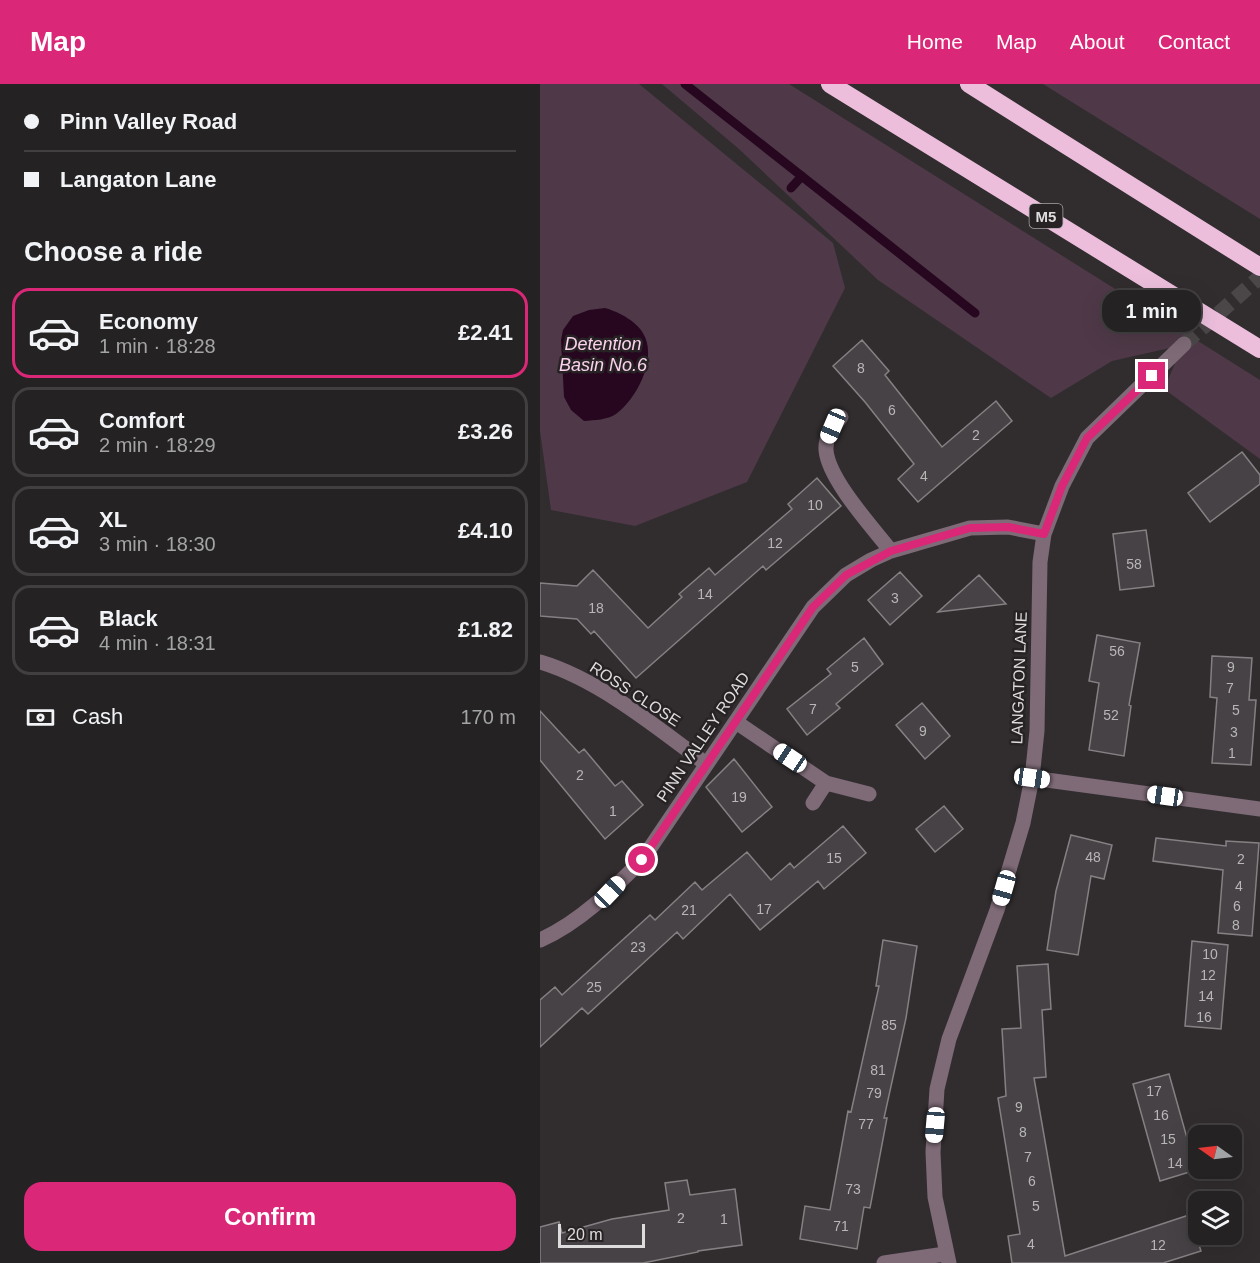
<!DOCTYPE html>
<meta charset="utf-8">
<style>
body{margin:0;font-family:Helvetica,sans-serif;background:#2d2a2b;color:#f1f3f6;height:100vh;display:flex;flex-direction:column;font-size:22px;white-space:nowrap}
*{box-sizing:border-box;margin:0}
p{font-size:20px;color:#a3a4a6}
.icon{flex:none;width:33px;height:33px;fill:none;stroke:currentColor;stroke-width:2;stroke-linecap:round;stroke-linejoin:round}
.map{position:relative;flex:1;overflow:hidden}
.details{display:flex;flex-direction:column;background:#252223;width:540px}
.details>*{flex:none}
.guide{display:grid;align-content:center;height:132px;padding:0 24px;background:#252223}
.needle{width:39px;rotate:284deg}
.fabs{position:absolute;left:648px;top:1041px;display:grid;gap:12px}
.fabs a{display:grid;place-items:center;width:54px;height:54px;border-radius:12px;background:#252223;box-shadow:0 6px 24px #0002,0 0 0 2px #423f41;font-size:30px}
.scale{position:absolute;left:18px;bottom:15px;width:87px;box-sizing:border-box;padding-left:6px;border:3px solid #dfdcde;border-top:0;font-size:16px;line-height:21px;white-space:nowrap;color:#dfdcde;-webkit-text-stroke:4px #272325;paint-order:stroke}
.end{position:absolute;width:27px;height:27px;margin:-14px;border:8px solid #db2777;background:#fff;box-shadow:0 0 0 3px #fff}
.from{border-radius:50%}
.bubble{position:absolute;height:42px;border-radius:18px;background:#252223;box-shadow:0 6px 24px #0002,0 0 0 2px #423f41;font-size:20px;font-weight:600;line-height:42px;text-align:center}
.car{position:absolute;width:18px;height:36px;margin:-18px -9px;border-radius:8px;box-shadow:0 0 4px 2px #0007;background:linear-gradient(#fff 24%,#345 0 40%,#fff 0 76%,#345 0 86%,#fff 0)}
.guide b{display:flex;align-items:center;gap:21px;height:57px;font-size:22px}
.guide b+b{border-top:2px solid #423f41}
.guide i{width:15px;height:15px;background:#f1f3f6}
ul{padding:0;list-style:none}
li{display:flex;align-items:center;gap:18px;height:90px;margin:0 12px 9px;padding:0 12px;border:3px solid #423f41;border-radius:18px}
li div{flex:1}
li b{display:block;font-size:22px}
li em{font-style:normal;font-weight:600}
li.selected{border-color:#db2777}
li>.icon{width:54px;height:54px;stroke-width:1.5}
h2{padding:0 24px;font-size:27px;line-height:72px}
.pay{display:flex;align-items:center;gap:15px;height:66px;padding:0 24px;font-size:22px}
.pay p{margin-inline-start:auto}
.primary-button{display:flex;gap:12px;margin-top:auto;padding:12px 24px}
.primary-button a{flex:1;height:69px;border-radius:18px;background:#db2777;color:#fff;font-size:24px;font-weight:600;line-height:69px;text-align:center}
header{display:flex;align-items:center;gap:36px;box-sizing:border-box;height:84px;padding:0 30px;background:#db2777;color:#fff}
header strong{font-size:28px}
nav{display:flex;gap:33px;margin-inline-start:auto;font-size:21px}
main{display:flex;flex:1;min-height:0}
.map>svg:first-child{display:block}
.green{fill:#4f3948}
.water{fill:#27071f}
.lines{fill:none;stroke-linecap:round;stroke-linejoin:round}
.stream{stroke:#27071f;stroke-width:9}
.building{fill:#464245;stroke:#858083;stroke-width:1.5}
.minor-tunnel{stroke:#4b4749;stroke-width:15;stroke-dasharray:15 8;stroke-linecap:butt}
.minor{stroke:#7e6b77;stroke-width:15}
.highway{stroke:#ecbedc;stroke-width:18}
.route{stroke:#db2777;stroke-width:8}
.labels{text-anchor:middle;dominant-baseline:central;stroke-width:5;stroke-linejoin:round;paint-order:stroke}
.number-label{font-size:14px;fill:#b9b6b8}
.shield{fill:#272325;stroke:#a8a4a6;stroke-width:1.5}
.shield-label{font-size:15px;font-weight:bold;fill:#dfdcde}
.street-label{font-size:16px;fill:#dfdcde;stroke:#272325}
.water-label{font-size:18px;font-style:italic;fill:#fbd2ed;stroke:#272325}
</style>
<header>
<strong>Map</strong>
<nav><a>Home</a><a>Map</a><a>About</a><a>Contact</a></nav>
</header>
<main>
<section class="details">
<div class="guide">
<b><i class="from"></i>Pinn Valley Road</b>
<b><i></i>Langaton Lane</b>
</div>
<h2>Choose a ride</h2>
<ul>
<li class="selected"><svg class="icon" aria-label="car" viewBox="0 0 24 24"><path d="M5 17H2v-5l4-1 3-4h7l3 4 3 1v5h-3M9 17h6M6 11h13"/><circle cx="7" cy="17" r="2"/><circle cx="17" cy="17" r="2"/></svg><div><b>Economy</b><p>1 min · 18:28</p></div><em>£2.41</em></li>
<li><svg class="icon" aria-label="car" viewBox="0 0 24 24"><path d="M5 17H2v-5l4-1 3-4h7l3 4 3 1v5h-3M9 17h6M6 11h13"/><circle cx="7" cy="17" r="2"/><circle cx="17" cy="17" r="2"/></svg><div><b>Comfort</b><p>2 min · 18:29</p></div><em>£3.26</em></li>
<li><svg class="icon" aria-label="car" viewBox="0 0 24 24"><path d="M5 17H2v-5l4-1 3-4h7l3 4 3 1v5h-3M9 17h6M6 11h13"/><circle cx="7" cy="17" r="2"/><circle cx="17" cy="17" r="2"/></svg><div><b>XL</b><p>3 min · 18:30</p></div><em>£4.10</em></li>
<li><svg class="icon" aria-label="car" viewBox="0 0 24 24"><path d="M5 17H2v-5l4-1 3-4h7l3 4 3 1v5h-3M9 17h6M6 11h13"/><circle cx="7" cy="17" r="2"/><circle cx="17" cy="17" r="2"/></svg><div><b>Black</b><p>4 min · 18:31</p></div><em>£1.82</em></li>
</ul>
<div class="pay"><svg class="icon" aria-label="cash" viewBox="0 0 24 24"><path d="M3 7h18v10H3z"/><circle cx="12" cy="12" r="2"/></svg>Cash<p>170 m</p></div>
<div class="primary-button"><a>Confirm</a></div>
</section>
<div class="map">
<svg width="720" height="1179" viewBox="0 0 720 1179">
<rect width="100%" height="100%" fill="#312d2f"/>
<path class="green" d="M0,0H99L293,159L305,204L207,398L95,442L11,426L0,347Z
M122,0H249L720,296V375L624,305L643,261L572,277L511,314L338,196L199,65Z
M503,0H720V135Z"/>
<path class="water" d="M65,224C79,228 99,238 105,253C116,278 96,315 76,330C67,336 55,336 44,337L31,326L24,313L21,256L23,246L33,232L49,226Z"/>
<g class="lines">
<path class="stream" d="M145,0L435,229
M251,104L262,92"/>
</g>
<path class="building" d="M322,256L349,287L345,291L402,363L456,317L472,337L378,418L358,395L374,380L325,318L293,282Z
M702,368L720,391V400L670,438L648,409Z
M277,394L301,422L226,486L223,482L96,594L54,547L51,550L37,535L0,532V499L37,502L53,486L108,544L142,513L139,510L169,484L175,491L252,425L248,420Z
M606,446L614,502L580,506L573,450Z
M360,488L382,512L350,541L328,516Z
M439,491L466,520L398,528Z
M557,551L600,559L589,621L591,622L584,672L549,666L559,599L549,597Z
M324,554L343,580L296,620L300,624L267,651L247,625L291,590L287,585Z
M672,572L712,574L709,616H716L711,681L672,679L677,614L670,613Z
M382,619L410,652L385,675L356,641Z
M0,627L39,669L44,665L75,702L82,697L103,721L65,755L0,676Z
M194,675L232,723L202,748L166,703Z
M404,722L423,745L395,768L376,745Z
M303,742L326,769L284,805L278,797L220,846L190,810L143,855L137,848L48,930L42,924L0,963V916L15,903L22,911L110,831L115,836L155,798L162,806L207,768L231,796L250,779L254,784Z
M531,751L572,761L564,795L551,792L538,871L507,866L516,807Z
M616,754L686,762V757L719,759L712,852L678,849L683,786L613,777Z
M343,856L377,862L366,934L344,1034H347L330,1124L324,1123L317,1165L260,1155L265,1122L290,1126L308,1027L311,1028L339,902H336Z
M652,857L688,861L681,945L645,942Z
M508,880L511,925L502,926L506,993L494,994L525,1172L649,1131L661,1167L623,1179H472L468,1152L480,1150L458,1014L466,1012L462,945L481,944L477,882Z
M629,990L656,1086L620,1097L593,1000Z
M147,1096L150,1111L195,1105L202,1161L158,1167V1168L103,1179H0V1143L19,1138L22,1149L72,1135L129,1126L125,1099Z"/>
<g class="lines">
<path class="minor-tunnel" d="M644,260L720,193"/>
<path class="minor" d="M301,333C293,343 285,353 286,366C288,395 333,444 351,467
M0,578C58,595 118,644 166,680
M196,638L286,699L273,719
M492,694L720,725
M286,699L329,710
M0,856C39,839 72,806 102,776L273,523L306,491L331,476L351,467L430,444L468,443L504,450
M344,1179L405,1170
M409,1179L395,1113L393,1068L397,1005L409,955L457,826L483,739L492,694L497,647L500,478L504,450L522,402L547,354L644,260"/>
<path class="highway" d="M290,0L720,265
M429,0L720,183"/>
</g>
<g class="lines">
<path class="route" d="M102,776L273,523L306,491L351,467L430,444L468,443L504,450L522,402L547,354L612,292"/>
</g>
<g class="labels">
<g class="number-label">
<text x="321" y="284">8</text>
<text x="352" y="326">6</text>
<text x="436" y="351">2</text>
<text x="384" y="392">4</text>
<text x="275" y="421">10</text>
<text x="235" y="459">12</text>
<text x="594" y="480">58</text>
<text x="165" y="510">14</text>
<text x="355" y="514">3</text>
<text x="56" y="524">18</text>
<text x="577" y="567">56</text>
<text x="315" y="583">5</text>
<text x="691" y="583">9</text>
<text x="690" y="604">7</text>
<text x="273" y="625">7</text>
<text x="696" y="626">5</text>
<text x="571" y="631">52</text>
<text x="383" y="647">9</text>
<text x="694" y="648">3</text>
<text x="692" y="669">1</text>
<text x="40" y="691">2</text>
<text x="199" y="713">19</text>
<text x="73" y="727">1</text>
<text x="553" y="773">48</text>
<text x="294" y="774">15</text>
<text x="701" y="775">2</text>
<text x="699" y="802">4</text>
<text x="697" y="822">6</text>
<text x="224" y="825">17</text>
<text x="149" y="826">21</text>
<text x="696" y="841">8</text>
<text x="98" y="863">23</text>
<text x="670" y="870">10</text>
<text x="668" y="891">12</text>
<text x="54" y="903">25</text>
<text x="666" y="912">14</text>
<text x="664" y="933">16</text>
<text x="349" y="941">85</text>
<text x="338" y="986">81</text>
<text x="614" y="1007">17</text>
<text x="334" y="1009">79</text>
<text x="479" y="1023">9</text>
<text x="621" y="1031">16</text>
<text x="326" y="1040">77</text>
<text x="483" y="1048">8</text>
<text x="628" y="1055">15</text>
<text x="488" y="1073">7</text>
<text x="635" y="1079">14</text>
<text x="492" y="1097">6</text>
<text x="313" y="1105">73</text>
<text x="496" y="1122">5</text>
<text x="141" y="1134">2</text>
<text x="184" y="1135">1</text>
<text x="301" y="1142">71</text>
<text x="491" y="1160">4</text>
<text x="618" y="1161">12</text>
</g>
<rect class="shield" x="489.5" y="120" width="33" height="24" rx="4.5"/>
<g class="shield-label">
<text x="506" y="132">M5</text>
</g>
<g class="street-label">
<text transform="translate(479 594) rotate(-88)">LANGATON LANE</text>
<text transform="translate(95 610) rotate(33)">ROSS CLOSE</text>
<text transform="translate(163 653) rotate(-56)">PINN VALLEY ROAD</text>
</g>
<g class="water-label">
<text x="63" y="260">Detention<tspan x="63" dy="21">Basin No.6</tspan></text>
</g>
</g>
</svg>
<div class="fabs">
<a><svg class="needle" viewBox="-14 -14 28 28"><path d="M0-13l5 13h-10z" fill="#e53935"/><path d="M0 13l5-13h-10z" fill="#a3a4a6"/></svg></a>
<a><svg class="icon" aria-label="layers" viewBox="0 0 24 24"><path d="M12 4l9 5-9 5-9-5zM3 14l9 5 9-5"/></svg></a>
</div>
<div class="scale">20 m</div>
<i class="end from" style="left:102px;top:776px"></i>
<i class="end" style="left:612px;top:292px"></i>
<div class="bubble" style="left:562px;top:206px;width:99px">1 min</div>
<i class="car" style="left:293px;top:342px;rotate:203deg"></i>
<i class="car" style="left:250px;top:674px;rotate:304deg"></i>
<i class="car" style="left:492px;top:694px;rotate:98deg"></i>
<i class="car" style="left:625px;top:712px;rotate:278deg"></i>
<i class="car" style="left:464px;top:804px;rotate:196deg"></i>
<i class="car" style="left:70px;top:808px;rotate:44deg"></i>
<i class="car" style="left:395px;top:1041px;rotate:185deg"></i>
</div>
</main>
